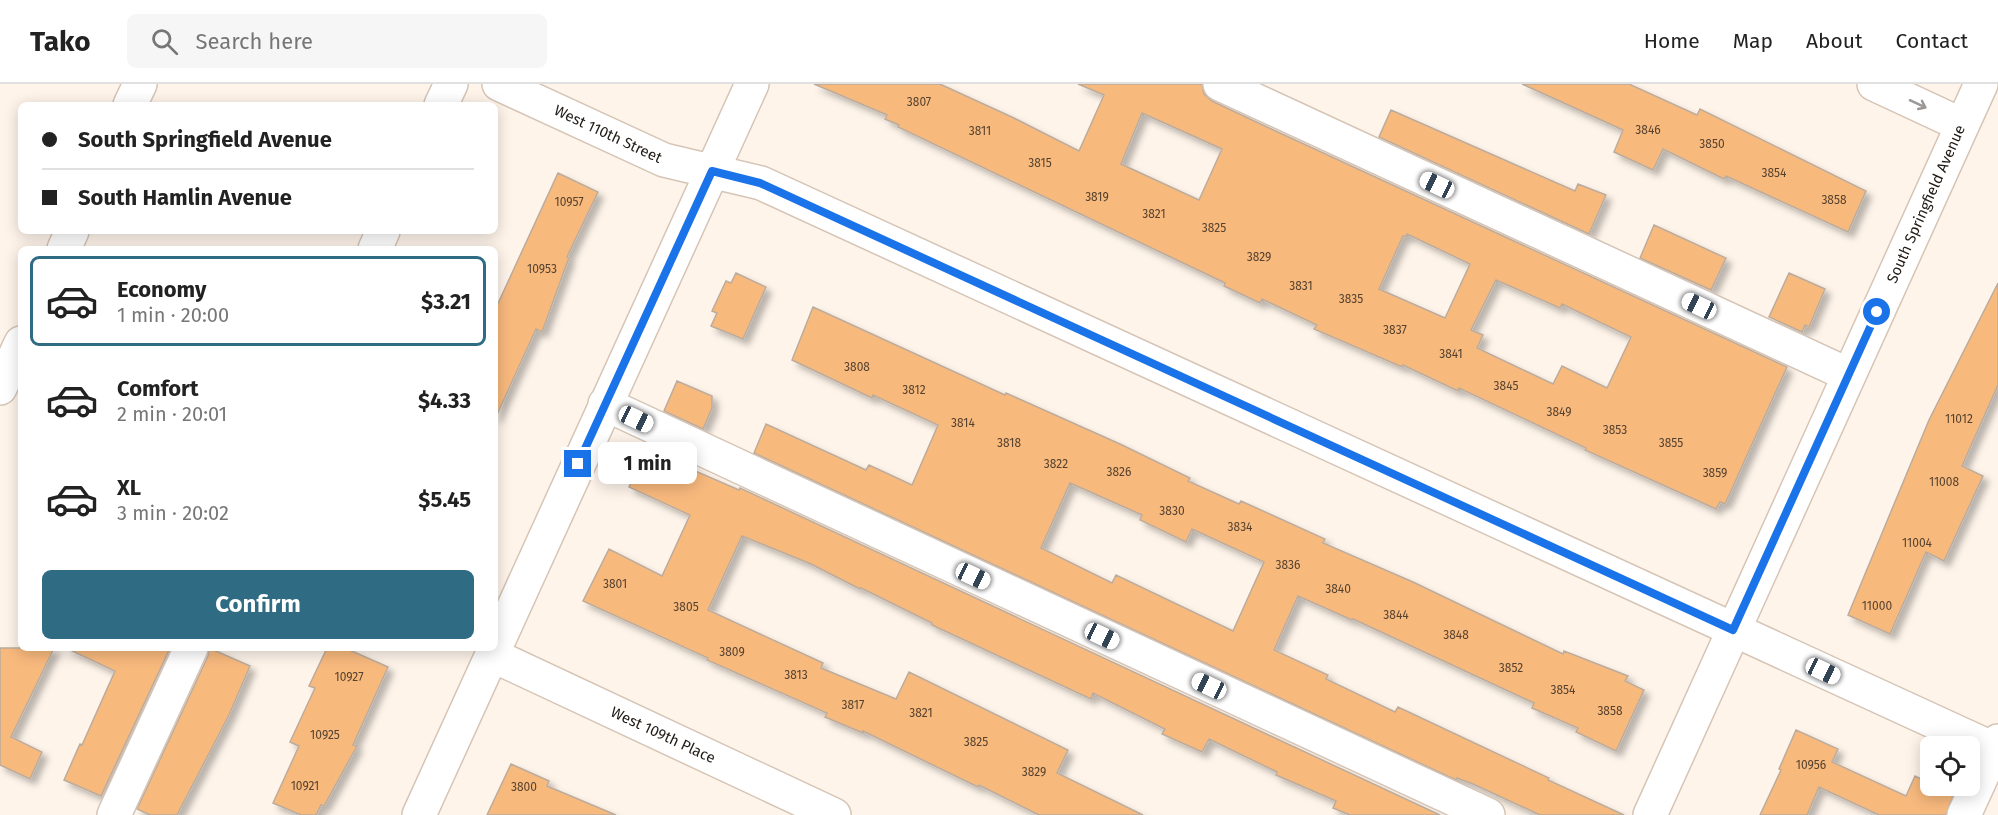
<!DOCTYPE html>
<meta charset="utf-8">
<style>
body{margin:0;font-family:"Fira Sans",sans-serif;background:#f6f6f6;color:#222;height:100vh;display:flex;flex-direction:column;font-size:22px;white-space:nowrap}
*{box-sizing:border-box;margin:0}
p{font-size:20px;color:#767676}
.icon{flex:none;width:33px;height:33px;fill:none;stroke:currentColor;stroke-width:2;stroke-linecap:round;stroke-linejoin:round}
.map{position:relative;flex:1;overflow:hidden}
.details{position:absolute;left:18px;top:162px;width:480px;height:405px;display:flex;flex-direction:column;background:#fff;border-radius:9px;box-shadow:0 3px 15px #0003}
.details>*{flex:none}
.hud{position:absolute;left:18px;top:18px;width:480px;height:132px;border-radius:9px;box-shadow:0 3px 15px #0003;display:grid;align-content:center;height:132px;padding:0 24px;background:#fff}
.fabs{position:absolute;left:1920px;top:652px;display:grid;gap:12px}
.fabs a{display:grid;place-items:center;width:60px;height:60px;border-radius:9px;background:#fff;box-shadow:0 3px 15px #0003;font-size:30px}
.end{position:absolute;width:27px;height:27px;margin:-14px;border:8px solid #1a73e8;background:#fff;box-shadow:0 0 0 3px #fff}
.from{border-radius:50%}
.bubble{position:absolute;height:42px;border-radius:9px;background:#fff;box-shadow:0 3px 15px #0003;font-size:20px;font-weight:700;line-height:42px;text-align:center}
.car{position:absolute;width:18px;height:36px;margin:-18px -9px;border-radius:8px;box-shadow:0 0 4px 2px #0007;background:linear-gradient(#fff 24%,#345 0 40%,#fff 0 76%,#345 0 86%,#fff 0)}
.hud b{display:flex;align-items:center;gap:21px;height:57px;font-size:22px}
.hud b+b{border-top:2px solid #e0e0e0}
.hud i{width:15px;height:15px;background:#222}
ul{padding:10px 0 0;list-style:none}
li{display:flex;align-items:center;gap:18px;height:90px;margin:0 12px 9px;padding:0 12px;border:3px solid transparent;border-radius:9px}
li div{flex:1}
li b{display:block;font-size:22px}
li em{font-style:normal;font-weight:700}
li.on{border-color:#2f6c83}
li>.icon{width:54px;height:54px;stroke-width:1.5}
.primary-button{display:flex;gap:12px;margin-top:auto;padding:12px 24px}
.primary-button a{flex:1;height:69px;border-radius:9px;background:#2f6c83;color:#fff;font-size:24px;font-weight:700;line-height:69px;text-align:center}
header{display:flex;align-items:center;gap:36px;box-sizing:border-box;height:84px;padding:0 30px;background:#fff;border-bottom:2px solid #e0e0e0}
header strong{font-size:28px}
nav{display:flex;gap:33px;margin-inline-start:auto;font-size:21px}
.search{width:420px;height:54px;background:#f6f6f6;display:flex;align-items:center;gap:15px;box-sizing:border-box;padding:0 21px;border-radius:9px;color:#767676;font-size:22px}
.map>svg:first-child{display:block}
.building{fill:#f8b97d;stroke:#bcac9d;stroke-width:1.5;fill-rule:evenodd;filter:url(#shadow)}
.lines{fill:none;stroke-linecap:round;stroke-linejoin:round}
.minor-casing{stroke:#d6c5b6;stroke-width:36}
.minor{stroke:#fff;stroke-width:33}
.oneway{stroke:#9b9896}
.route{stroke:#1a73e8;stroke-width:8}
.labels{text-anchor:middle;dominant-baseline:central;stroke-width:6;stroke-linejoin:round;paint-order:stroke}
.number-label{font-size:12px;fill:#56422f}
.street-label{font-size:15px;fill:#201a15;stroke:#fff}
</style>
<header>
<strong>Tako</strong>
<div class="search"><svg class="icon" aria-label="search" viewBox="0 0 24 24"><circle cx="10" cy="10" r="6"/><path d="M15 15l6 6"/></svg>Search here</div>
<nav><a>Home</a><a>Map</a><a>About</a><a>Contact</a></nav>
</header>
<div class="map">
<svg width="1998" height="731" viewBox="0 0 1998 731">
<defs>
<filter id="shadow"><feDropShadow dx="5.5" dy="5.5" stdDeviation="3" flood-color="#0004"/></filter>
</defs>
<rect width="100%" height="100%" fill="#fef4ea"/>
<path class="building" d="M814,0H940L1014,34L1079,67L1104,11L1078,0H1202L1204,10L1212,17L1267,43L1787,283L1725,420L1720,418L1716,425L1585,366L1586,364L1459,304L1458,307L1403,281L1402,283L1314,245L1317,241L1262,215L1260,219L1224,202L1225,199L898,43L899,41L885,35L887,31ZM1142,29L1222,65L1199,116L1121,80ZM1407,150L1470,180L1445,234L1379,205L1403,152L1406,153ZM1496,196L1560,224L1562,220L1631,253L1607,304L1562,282L1553,300L1477,264L1483,251L1471,246Z
M1522,0H1629L1697,31L1700,25L1866,107L1848,148L1726,92L1724,95L1663,65L1653,86L1614,68L1623,46Z
M1391,26L1575,107L1578,100L1606,111L1589,150L1379,53Z
M558,89L598,108L567,173L569,174L567,179L542,248L536,245L495,335V226Z
M1654,141L1726,174L1711,206L1640,174Z
M736,189L766,203L743,255L711,242L717,229L712,227L726,197L731,199Z
M1789,189L1825,205L1809,243L1805,241L1802,248L1769,233Z
M1998,199V301L1962,382L1983,392L1944,477L1926,468L1890,550L1848,531L1929,336Z
M813,223L1005,311L1006,309L1120,360L1190,394L1188,397L1239,420L1241,417L1325,455L1323,459L1413,498L1563,570L1564,567L1628,592L1625,597L1644,606L1616,667L1576,648L1578,644L1532,624L1534,619L1353,535L1352,536L1298,512L1274,566L1328,591L1326,595L1395,628L1398,623L1549,694L1548,696L1624,731H1540L1473,700L1457,694L1456,696L754,369L766,340L866,386L869,381L912,401L938,341L873,311L872,314L792,276ZM1070,399L1142,431L1140,436L1186,458L1192,445L1264,478L1233,547L1116,491L1112,499L1041,464Z
M677,297L712,312V324L703,345L664,327Z
M650,362L688,379L686,383L739,406L740,404L1440,731H1350L1333,724L1336,717L1276,691L1277,688L1209,655L1202,668L1162,650L1165,645L1093,609L1091,615L932,541V539L861,504L860,505L811,480L742,452L708,526L823,579L821,584L896,615L909,588L1068,666L1057,689L1143,731H1039L979,701L978,703L863,647V649L825,633L827,629L707,576L708,574L583,517L609,465L662,492L690,431L629,403Z
M0,564H54L11,653L42,668L30,695L0,681Z
M66,564H170L101,712L64,696L80,660L82,661L115,587Z
M209,564L250,582L229,631L177,731H150L137,725L208,572Z
M327,564H345L388,583L353,661L357,662L324,722L321,721L316,731H301L273,719L299,662L290,658L315,604L309,602Z
M1796,646L1838,665L1832,678L1906,712L1915,692L1930,699V702H1938L1954,709L1946,731H1879L1819,703L1807,731H1760L1781,686L1779,685Z
M511,680L549,697L547,702L616,731H487Z"/>
<g class="lines">
<defs>
<path id="minor" d="M499,0L664,76L761,99L1998,667
M1220,0L1849,291
M1874,0L1962,41
M130,21L140,0
M441,21L451,0
M64,165L72,147
M375,165L383,147
M0,304L21,259
M605,320L1488,731
M492,571L834,731
M114,731L191,564
M419,731L752,0
M1650,731L1981,0
M1964,731L1998,657"/>
</defs>
<use href="#minor" class="minor-casing"/>
<use href="#minor" class="minor"/>
</g>
<defs><path id="oneway-shaft" d="M-6 0H5M1.5-3L5.5 0L1.5 3" fill="none" stroke-width="1.6" stroke-linecap="round" stroke-linejoin="round" transform="scale(1.5)"/></defs>
<use class="oneway" href="#oneway-shaft" transform="translate(1918 20) rotate(25)"/>
<g class="lines">
<path class="route" d="M578,380L712,87L760,99L1733,546L1877,228"/>
</g>
<g class="labels">
<g class="number-label">
<text x="919" y="18">3807</text>
<text x="1648" y="46">3846</text>
<text x="980" y="47">3811</text>
<text x="1712" y="60">3850</text>
<text x="1040" y="79">3815</text>
<text x="1774" y="89">3854</text>
<text x="1097" y="113">3819</text>
<text x="1834" y="116">3858</text>
<text x="569" y="118">10957</text>
<text x="1154" y="130">3821</text>
<text x="1214" y="144">3825</text>
<text x="1259" y="173">3829</text>
<text x="542" y="185">10953</text>
<text x="1301" y="202">3831</text>
<text x="1351" y="215">3835</text>
<text x="1395" y="246">3837</text>
<text x="1451" y="270">3841</text>
<text x="857" y="283">3808</text>
<text x="1506" y="302">3845</text>
<text x="914" y="306">3812</text>
<text x="1559" y="328">3849</text>
<text x="1959" y="335">11012</text>
<text x="963" y="339">3814</text>
<text x="1615" y="346">3853</text>
<text x="1009" y="359">3818</text>
<text x="1671" y="359">3855</text>
<text x="1056" y="380">3822</text>
<text x="1119" y="388">3826</text>
<text x="1715" y="389">3859</text>
<text x="1944" y="398">11008</text>
<text x="1172" y="427">3830</text>
<text x="1240" y="443">3834</text>
<text x="1917" y="459">11004</text>
<text x="1288" y="481">3836</text>
<text x="615" y="500">3801</text>
<text x="1338" y="505">3840</text>
<text x="1877" y="522">11000</text>
<text x="686" y="523">3805</text>
<text x="1396" y="531">3844</text>
<text x="1456" y="551">3848</text>
<text x="732" y="568">3809</text>
<text x="1511" y="584">3852</text>
<text x="796" y="591">3813</text>
<text x="349" y="593">10927</text>
<text x="1563" y="606">3854</text>
<text x="853" y="621">3817</text>
<text x="1610" y="627">3858</text>
<text x="921" y="629">3821</text>
<text x="325" y="651">10925</text>
<text x="976" y="658">3825</text>
<text x="1811" y="681">10956</text>
<text x="1034" y="688">3829</text>
<text x="305" y="702">10921</text>
<text x="524" y="703">3800</text>
</g>
<g class="street-label">
<text transform="translate(608 50) rotate(25)">West 110th Street</text>
<text transform="translate(1926 120) rotate(-66)">South Springfield Avenue</text>
<text transform="translate(663 651) rotate(25)">West 109th Place</text>
</g>
</g>
</svg>
<div class="fabs">
<a><svg class="icon" aria-label="locate" viewBox="0 0 24 24"><circle cx="12" cy="12" r="6"/><path d="M12 2v4M12 18v4M2 12h4M18 12h4"/></svg></a>
</div>
<i class="end from" style="left:1877px;top:228px"></i>
<i class="end" style="left:578px;top:380px"></i>
<div class="bubble" style="left:598px;top:358px;width:99px">1 min</div>
<i class="car" style="left:1437px;top:101px;rotate:295deg"></i>
<i class="car" style="left:1699px;top:222px;rotate:295deg"></i>
<i class="car" style="left:636px;top:335px;rotate:115deg"></i>
<i class="car" style="left:973px;top:492px;rotate:115deg"></i>
<i class="car" style="left:1102px;top:552px;rotate:115deg"></i>
<i class="car" style="left:1823px;top:587px;rotate:115deg"></i>
<i class="car" style="left:1209px;top:602px;rotate:295deg"></i>
<div class="hud">
<b><i class="from"></i>South Springfield Avenue</b>
<b><i></i>South Hamlin Avenue</b>
</div>
<section class="details">
<ul>
<li class="on"><svg class="icon" aria-label="car" viewBox="0 0 24 24"><path d="M5 17H2v-5l4-1 3-4h7l3 4 3 1v5h-3M9 17h6M6 11h13"/><circle cx="7" cy="17" r="2"/><circle cx="17" cy="17" r="2"/></svg><div><b>Economy</b><p>1 min · 20:00</p></div><em>$3.21</em></li>
<li><svg class="icon" aria-label="car" viewBox="0 0 24 24"><path d="M5 17H2v-5l4-1 3-4h7l3 4 3 1v5h-3M9 17h6M6 11h13"/><circle cx="7" cy="17" r="2"/><circle cx="17" cy="17" r="2"/></svg><div><b>Comfort</b><p>2 min · 20:01</p></div><em>$4.33</em></li>
<li><svg class="icon" aria-label="car" viewBox="0 0 24 24"><path d="M5 17H2v-5l4-1 3-4h7l3 4 3 1v5h-3M9 17h6M6 11h13"/><circle cx="7" cy="17" r="2"/><circle cx="17" cy="17" r="2"/></svg><div><b>XL</b><p>3 min · 20:02</p></div><em>$5.45</em></li>
</ul>
<div class="primary-button"><a>Confirm</a></div>
</section>
</div>
